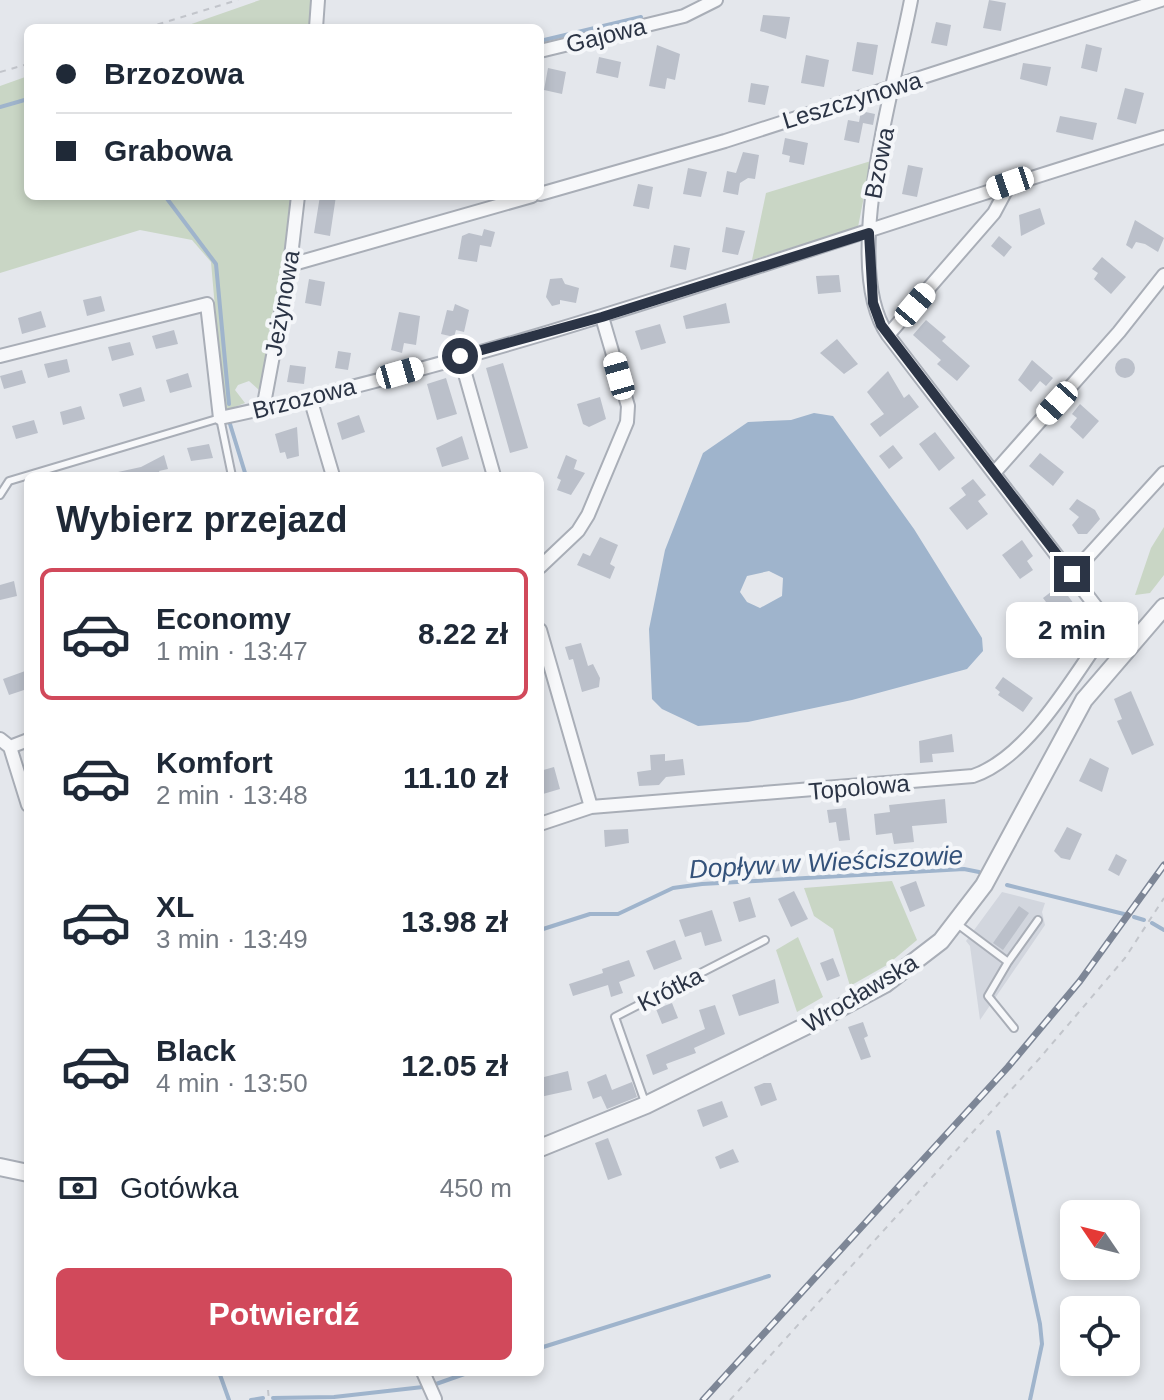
<!DOCTYPE html>
<html lang="pl">
<meta charset="utf-8">
<style>
body{margin:0;font-family:Arial,sans-serif;background:#f6f6f7;color:#1f2937;height:100vh;display:flex;flex-direction:column;font-size:30px;white-space:nowrap}
*{box-sizing:border-box;margin:0}
p{font-size:26px;color:#747a83}
.icon{flex:none;width:44px;height:44px;fill:none;stroke:currentColor;stroke-width:2;stroke-linecap:round;stroke-linejoin:round}
.map{position:relative;flex:1;overflow:hidden}
.details{position:absolute;left:24px;top:472px;width:520px;height:904px;display:flex;flex-direction:column;background:#fff;border-radius:12px;box-shadow:0 4px 12px #0003}
.details>*{flex:none}
.hud{position:absolute;left:24px;top:24px;width:520px;height:176px;border-radius:12px;box-shadow:0 4px 12px #0003;display:grid;align-content:center;height:176px;padding:0 32px;background:#fff}
.needle{width:52px;rotate:305deg}
.controls{position:absolute;left:1060px;top:1200px;display:grid;gap:16px}
.controls a{display:grid;place-items:center;width:80px;height:80px;border-radius:12px;background:#fff;box-shadow:0 4px 12px #0003;font-size:40px}
.end{position:absolute;width:36px;height:36px;margin:-18px;border:10px solid #2b3445;background:#fff;box-shadow:0 0 0 4px #fff}
.from{border-radius:50%}
.bubble{position:absolute;height:56px;border-radius:12px;background:#fff;box-shadow:0 4px 12px #0003;font-size:26px;font-weight:700;line-height:56px;text-align:center}
.car{position:absolute;width:24px;height:48px;margin:-24px -12px;border-radius:10px;box-shadow:0 0 6px 2px #0007;background:linear-gradient(#fff 24%,#345 0 40%,#fff 0 76%,#345 0 86%,#fff 0)}
.hud b{display:flex;align-items:center;gap:28px;height:76px;font-size:30px}
.hud b+b{border-top:2px solid #e0e1e3}
.hud i{width:20px;height:20px;background:#1f2937}
ul{padding:0;list-style:none}
li{display:flex;align-items:center;gap:24px;height:132px;margin:0 16px 12px;padding:0 16px;border:4px solid transparent;border-radius:12px}
li div{flex:1}
li b{display:block;font-size:30px}
li em{font-style:normal;font-weight:700}
li.current{border-color:#d1495b}
li>.icon{width:72px;height:72px;stroke-width:1.5}
h2{padding:0 32px;font-size:36px;line-height:96px}
.pay{display:flex;align-items:center;gap:20px;height:88px;padding:0 32px;font-size:30px}
.pay p{margin-inline-start:auto}
.action{display:flex;gap:16px;margin-top:auto;padding:16px 32px}
.action a{flex:1;height:92px;border-radius:12px;background:#d1495b;color:#fff;font-size:32px;font-weight:700;line-height:92px;text-align:center}
.map>svg:first-child{display:block}
.built{fill:#d2d6de}
.green{fill:#c9d6c5}
.water{fill:#9fb4cc;fill-rule:evenodd}
.lines{fill:none;stroke-linecap:round;stroke-linejoin:round}
.stream{stroke:#9fb4cc;stroke-width:4}
.building{fill:#bbc0ca}
.service-casing{stroke:#a9aeb7;stroke-width:10}
.minor-casing{stroke:#a9aeb7;stroke-width:16}
.tertiary-casing{stroke:#a9aeb7;stroke-width:20}
.path{stroke:#c2c5cb;stroke-width:2;stroke-dasharray:6 6;stroke-linecap:butt}
.service{stroke:#f7f8fa;stroke-width:6}
.minor{stroke:#f7f8fa;stroke-width:12}
.tertiary{stroke:#f7f8fa;stroke-width:16}
.rail-casing{stroke:#7d8696;stroke-width:7}
.rail{stroke:#f4f6f9;stroke-width:4;stroke-dasharray:12;stroke-linecap:butt}
.route{stroke:#2b3445;stroke-width:10}
.labels{text-anchor:middle;dominant-baseline:central;stroke-width:8;stroke-linejoin:round;paint-order:stroke}
.street-label{font-size:24px;fill:#2b3445;stroke:#f4f6f9}
.water-label{font-size:26px;font-style:italic;fill:#34527a;stroke:#f4f6f9}
</style>
<div class="map">
<svg width="1164" height="1400" viewBox="0 0 1164 1400">
<rect width="100%" height="100%" fill="#e4e7ec"/>
<path class="built" d="M1002,892L1045,903L1042,912L1045,925L980,1020L970,946L966,941Z"/>
<path class="green" d="M260,0H312L311,28H180Z
M28,76V196H291L284,267L259,390L249,381L238,385L235,390L245,403L224,411L211,262L192,240L140,230L0,273V86Z
M871,161L858,227L752,260L766,193Z
M1164,527V575L1150,593L1135,595L1151,548Z
M892,881L917,940L887,965L850,986L833,929L814,916L804,888Z
M798,937L823,997L797,1012L776,950Z"/>
<path class="water" d="M814,413L833,416L914,529L982,638L983,651L967,669L852,700L748,722L698,726L662,709L652,699L649,629L665,550L703,453L748,422L791,420ZM769,571L783,578L782,596L760,608L747,602L740,592L747,576Z"/>
<g class="lines">
<path class="stream" d="M540,41L641,17
M0,107L28,99
M165,196L216,264L229,404
M230,424L246,476
M1007,885L1124,914
M1134,917L1144,920
M1152,923L1164,930
M540,930L590,914H618L673,888L702,884L964,869L979,872
M998,1132L1040,1324L1042,1344L1030,1400
M540,1348L769,1276
M219,1372L229,1400
M436,1384L470,1372
M273,1398L334,1397L423,1387
M251,1400L263,1398"/>
</g>
<path class="building" d="M989,0L1006,3L1001,31L983,28Z
M763,15L790,17L786,39L760,31Z
M936,22L951,25L947,46L931,43Z
M857,42L878,45L873,75L852,71Z
M1086,44L1102,48L1097,72L1081,68Z
M657,45L680,54L675,80L667,78L665,89L649,86Z
M806,55L829,60L824,87L801,83Z
M599,57L621,62L618,78L596,73Z
M1023,63L1051,67L1047,86L1020,79Z
M548,68L566,72L562,94L544,90Z
M751,83L769,86L765,105L748,102Z
M1125,88L1144,93L1136,124L1117,119Z
M861,111L875,114L873,125L863,123L859,143L844,140L848,120L859,122Z
M1060,116L1097,123L1093,140L1056,132Z
M785,138L808,143L804,165L789,162L790,156L782,154Z
M743,152L759,155L755,179L748,178L740,183L738,195L723,192L727,171L736,173Z
M908,165L923,168L917,197L902,194Z
M688,168L707,172L701,197L683,194Z
M638,184L653,187L649,209L633,206Z
M320,196H336L330,236L314,233Z
M1040,208L1045,224L1021,236L1019,215Z
M1135,220L1164,238L1158,252L1145,244L1136,242L1132,249L1126,245Z
M726,227L745,231L738,255L722,252Z
M484,229L495,232L491,247L480,245L477,262L458,259L462,236L469,233L482,236Z
M999,236L1012,247L1004,257L991,246Z
M674,245L690,248L686,270L670,267Z
M1102,257L1126,277L1111,294L1094,279L1098,273L1092,269Z
M839,275L841,292L818,294L816,276Z
M562,278L565,284L579,288L576,303L560,300V304L552,306L546,297L550,279Z
M309,279L325,282L321,306L305,303Z
M101,296L105,311L87,316L83,300Z
M726,303L730,323L686,329L683,316Z
M455,304L469,310L464,332L456,330L454,337L441,334L447,310L453,311Z
M41,311L46,327L22,334L18,318Z
M399,312L420,316L416,345L404,343L402,353L391,350Z
M926,320L946,337L942,341L970,366L957,381L937,364L941,360L913,335Z
M660,324L666,343L641,350L635,331Z
M174,330L178,344L156,349L152,336Z
M837,339L858,364L844,374L820,353Z
M130,342L134,355L112,361L108,347Z
M338,351L351,353L348,370L335,368Z
M1115 368a10 10 0 1 1 20 0a10 10 0 1 1-20 0Z
M67,359L70,372L48,378L44,364Z
M1032,360L1053,378L1046,386L1040,381L1031,392L1018,380Z
M503,363L528,448L510,453L486,368Z
M290,365L306,367L304,384L287,382Z
M22,370L26,383L4,389L0,376Z
M888,371L904,398L909,394L919,407L880,437L870,424L884,414L867,392Z
M188,373L192,387L170,393L166,380Z
M446,378L457,414L437,420L427,384Z
M141,387L145,401L123,407L119,394Z
M600,397L606,419L589,427L583,424L577,404Z
M1080,404L1099,421L1083,439L1070,427L1077,418L1072,414Z
M81,406L85,419L63,425L60,412Z
M359,415L365,432L342,440L337,423Z
M34,420L38,433L16,439L12,426Z
M297,427L299,456L287,459L285,452L280,453L275,434Z
M935,432L955,458L939,471L919,444Z
M462,436L469,459L442,467L436,448Z
M209,444L213,458L191,461L187,448Z
M893,445L903,458L889,469L879,456Z
M1040,453L1064,472L1053,486L1029,466Z
M164,455L168,469L159,471L161,476H119L118,472L141,467Z
M566,455L577,460L574,469L585,473L571,495L557,490L561,480L557,478Z
M973,479L986,495L978,501L988,514L967,530L949,508L966,495L961,488Z
M1077,499L1095,510L1100,519L1087,534H1078L1072,525L1079,517L1069,509Z
M600,537L618,545L610,564L615,567L610,579L577,565L583,553L590,556Z
M1022,540L1033,556L1027,561L1033,570L1020,579L1002,555Z
M14,581L17,596L0,600V585Z
M1060,585L1074,604L1062,612L1075,630L1056,644L1039,620L1052,610L1043,598Z
M581,643L588,666L593,664L600,678L599,687L582,692L573,659L569,660L565,647Z
M28,670L24,680L27,689L9,695L3,679Z
M1003,677L1033,698L1023,712L998,695L1000,692L995,688Z
M1131,691L1154,745L1132,755L1117,721L1122,719L1114,699Z
M952,734L954,752L932,754L933,762L920,763L919,741Z
M665,754V761L683,759L685,775L666,777L659,785L639,786L637,772L651,770L650,755Z
M1090,758L1109,768L1102,792L1079,781Z
M554,767L560,789L543,794L540,771Z
M945,799L947,823L912,826L914,842L894,844L892,833L876,835L874,814L890,812L889,805Z
M846,808L850,840L839,841L836,822L829,823L827,810Z
M1067,827L1082,834L1070,860L1061,858L1054,851Z
M628,829L629,843L605,847L604,830Z
M1116,854L1127,860L1119,876L1108,870Z
M782,860V871L764,872V861Z
M916,881L925,906L910,912L900,887Z
M794,891L808,919L791,927L778,899Z
M750,897L756,917L739,922L733,902Z
M1019,906L1029,913L1003,950L993,943Z
M712,910L722,941L705,946L701,932L685,937L679,920Z
M675,940L682,959L654,970L646,951Z
M833,958L840,976L827,981L820,963Z
M629,960L635,976L619,982L623,993L611,997L608,985L573,996L569,984L603,973L602,969Z
M775,979L779,1003L739,1016L732,995Z
M672,1003L678,1018L662,1024L656,1009Z
M715,1005L725,1034L694,1048L696,1053L666,1064L668,1069L653,1075L646,1055L705,1029L699,1010Z
M863,1022L868,1036L864,1038L871,1057L861,1060L848,1027Z
M568,1071L572,1090L540,1097V1078Z
M606,1074L612,1090L632,1082L637,1097L607,1109L601,1096L593,1099L587,1082Z
M764,1083H771L777,1100L761,1106L754,1087Z
M722,1101L728,1117L703,1127L697,1110Z
M608,1138L622,1175L608,1180L595,1143Z
M733,1149L739,1162L720,1169L715,1157Z"/>
<g class="lines">
<defs>
<path id="service" d="M0,495L9,481L220,418L232,476
M956,923L1008,962L988,996L1014,1028
M1008,962L1038,920
M646,1105L615,1017L765,940"/>
<path id="minor" d="M911,0C896,81 839,266 888,335L1110,625L1130,645
M316,28L318,0
M540,51L684,16L716,0
M540,194L725,141L1161,0
M290,265L532,196
M888,335L994,213L1010,183
M0,356L207,304L220,418C542,349 850,231 1164,137
M460,356L494,476
M310,398L333,476
M263,409L290,265L298,196
M994,473L1119,332L1164,275
M540,567L578,531L588,515L627,422L628,406L602,317
M1072,574L1164,473
M540,630L591,807
M0,739L10,747L28,740
M10,747L28,805
M540,824L591,807L973,776C1030,757 1075,673 1110,625
M423,1372L435,1399"/>
<path id="tertiary" d="M540,1148L646,1105L812,1023L885,984L941,941L984,885L1084,700L1164,607
M0,1167L28,1173"/>
</defs>
<use href="#service" class="service-casing"/>
<use href="#minor" class="minor-casing"/>
<use href="#tertiary" class="tertiary-casing"/>
<path class="path" d="M146,28L238,0
M0,72L28,64
M268,1390L269,1400
M730,1400L1039,1059L1125,958L1164,898"/>
<use href="#service" class="service"/>
<use href="#minor" class="minor"/>
<use href="#tertiary" class="tertiary"/>
<defs>
<path id="rail" d="M703,1400L1008,1067L1080,981L1164,865"/>
</defs>
<use href="#rail" class="rail-casing"/>
<use href="#rail" class="rail"/>
</g>
<g class="lines">
<path class="route" d="M460,356L602,317L869,233L873,303L881,325L1072,574"/>
</g>
<g class="labels">
<g class="street-label">
<text transform="translate(606 35) rotate(-14)">Gajowa</text>
<text transform="translate(852 100) rotate(-17)">Leszczynowa</text>
<text transform="translate(879 163) rotate(-79)">Bzowa</text>
<text transform="translate(282 303) rotate(-80)">Jeżynowa</text>
<text transform="translate(304 398) rotate(-14)">Brzozowa</text>
<text transform="translate(859 787) rotate(-5)">Topolowa</text>
<text transform="translate(670 989) rotate(-27)">Krótka</text>
<text transform="translate(860 993) rotate(-31)">Wrocławska</text>
</g>
<g class="water-label">
<text transform="translate(826 862) rotate(-3)">Dopływ w Wieściszowie</text>
</g>
</g>
</svg>
<div class="controls">
<a><svg class="needle" viewBox="-14 -14 28 28"><path d="M0-13l5 13h-10z" fill="#e53935"/><path d="M0 13l5-13h-10z" fill="#747a83"/></svg></a>
<a><svg class="icon" aria-label="locate" viewBox="0 0 24 24"><circle cx="12" cy="12" r="6"/><path d="M12 2v4M12 18v4M2 12h4M18 12h4"/></svg></a>
</div>
<i class="end from" style="left:460px;top:356px"></i>
<i class="end" style="left:1072px;top:574px"></i>
<div class="bubble" style="left:1006px;top:602px;width:132px">2 min</div>
<i class="car" style="left:1010px;top:183px;rotate:251deg"></i>
<i class="car" style="left:915px;top:305px;rotate:40deg"></i>
<i class="car" style="left:400px;top:373px;rotate:74deg"></i>
<i class="car" style="left:619px;top:376px;rotate:344deg"></i>
<i class="car" style="left:1057px;top:403px;rotate:222deg"></i>
<div class="hud">
<b><i class="from"></i>Brzozowa</b>
<b><i></i>Grabowa</b>
</div>
<section class="details">
<h2>Wybierz przejazd</h2>
<ul>
<li class="current"><svg class="icon" aria-label="car" viewBox="0 0 24 24"><path d="M5 17H2v-5l4-1 3-4h7l3 4 3 1v5h-3M9 17h6M6 11h13"/><circle cx="7" cy="17" r="2"/><circle cx="17" cy="17" r="2"/></svg><div><b>Economy</b><p>1 min · 13:47</p></div><em>8.22 zł</em></li>
<li><svg class="icon" aria-label="car" viewBox="0 0 24 24"><path d="M5 17H2v-5l4-1 3-4h7l3 4 3 1v5h-3M9 17h6M6 11h13"/><circle cx="7" cy="17" r="2"/><circle cx="17" cy="17" r="2"/></svg><div><b>Komfort</b><p>2 min · 13:48</p></div><em>11.10 zł</em></li>
<li><svg class="icon" aria-label="car" viewBox="0 0 24 24"><path d="M5 17H2v-5l4-1 3-4h7l3 4 3 1v5h-3M9 17h6M6 11h13"/><circle cx="7" cy="17" r="2"/><circle cx="17" cy="17" r="2"/></svg><div><b>XL</b><p>3 min · 13:49</p></div><em>13.98 zł</em></li>
<li><svg class="icon" aria-label="car" viewBox="0 0 24 24"><path d="M5 17H2v-5l4-1 3-4h7l3 4 3 1v5h-3M9 17h6M6 11h13"/><circle cx="7" cy="17" r="2"/><circle cx="17" cy="17" r="2"/></svg><div><b>Black</b><p>4 min · 13:50</p></div><em>12.05 zł</em></li>
</ul>
<div class="pay"><svg class="icon" aria-label="cash" viewBox="0 0 24 24"><path d="M3 7h18v10H3z"/><circle cx="12" cy="12" r="2"/></svg>Gotówka<p>450 m</p></div>
<div class="action"><a>Potwierdź</a></div>
</section>
</div>
